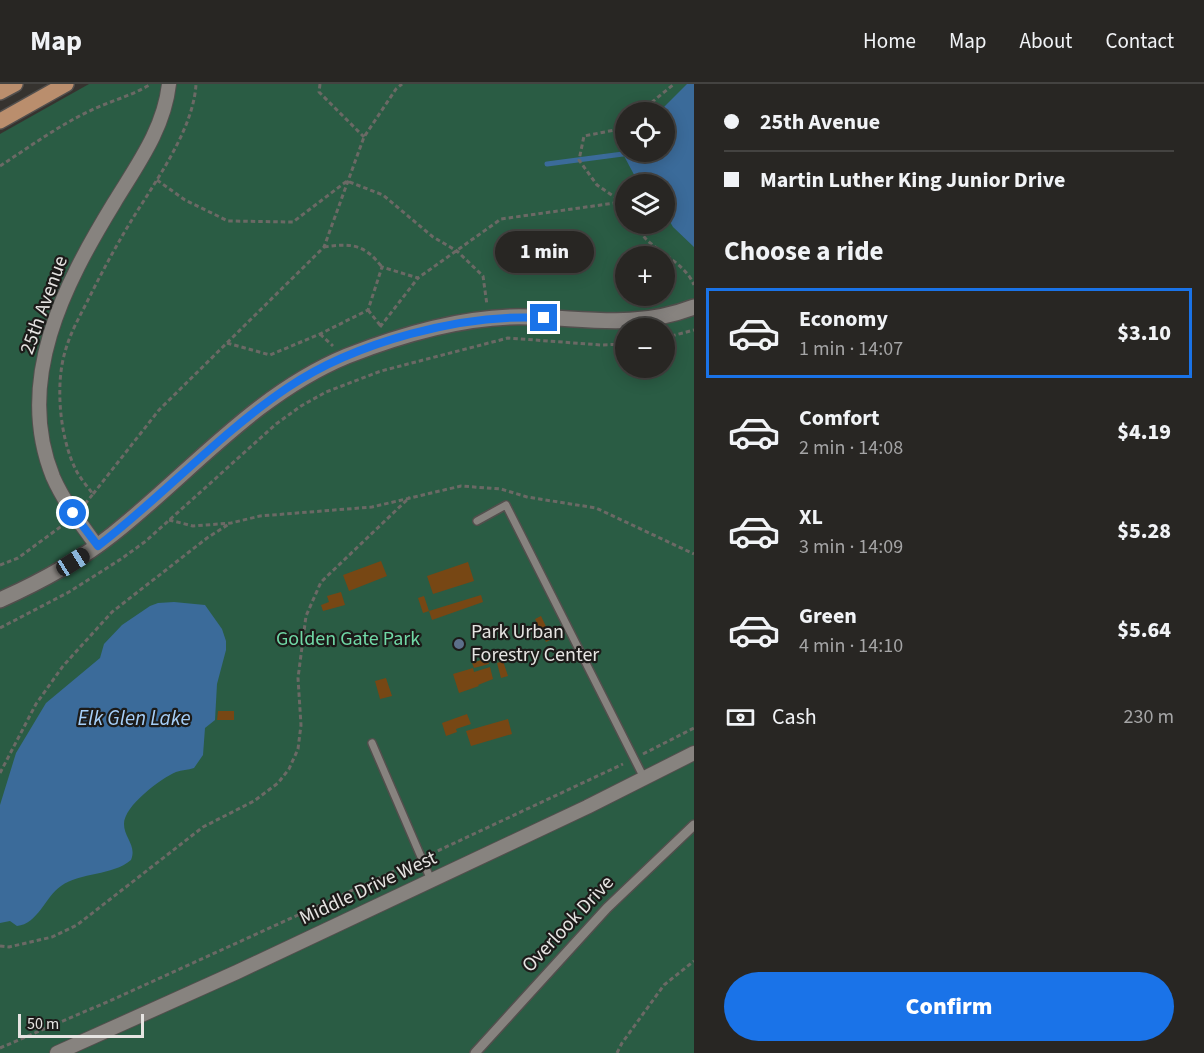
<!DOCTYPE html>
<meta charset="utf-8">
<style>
body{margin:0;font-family:"Source Sans 3",sans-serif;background:#302e2b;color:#f1f3f6;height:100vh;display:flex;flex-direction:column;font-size:22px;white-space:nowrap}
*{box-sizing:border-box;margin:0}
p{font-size:20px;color:#a5a5a6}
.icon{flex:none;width:33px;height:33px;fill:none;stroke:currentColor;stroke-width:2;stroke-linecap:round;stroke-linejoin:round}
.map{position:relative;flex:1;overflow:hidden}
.panel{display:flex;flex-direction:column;background:#282623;width:510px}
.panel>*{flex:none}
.guide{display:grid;align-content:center;height:132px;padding:0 30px;background:#282623}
.tools{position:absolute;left:615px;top:18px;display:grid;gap:12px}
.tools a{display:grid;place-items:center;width:60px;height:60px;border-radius:50%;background:#282623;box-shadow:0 3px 15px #0003,0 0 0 2px #444341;font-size:30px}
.scale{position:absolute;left:18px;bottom:15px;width:126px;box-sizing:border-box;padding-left:6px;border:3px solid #e6e4e2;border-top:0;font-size:16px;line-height:21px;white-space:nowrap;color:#e6e4e2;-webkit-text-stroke:4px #1c1b19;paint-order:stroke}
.end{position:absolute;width:27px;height:27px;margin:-14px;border:8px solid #1a73e8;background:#fff;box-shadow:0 0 0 3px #fff}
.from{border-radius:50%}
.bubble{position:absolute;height:42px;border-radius:21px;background:#282623;box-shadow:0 3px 15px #0003,0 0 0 2px #444341;font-size:20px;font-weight:800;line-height:42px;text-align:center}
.car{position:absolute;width:18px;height:36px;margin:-18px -9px;border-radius:8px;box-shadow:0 0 4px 2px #0007;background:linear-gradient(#222 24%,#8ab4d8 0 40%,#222 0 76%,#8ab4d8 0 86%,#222 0)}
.guide b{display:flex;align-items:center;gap:21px;height:57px;font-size:22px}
.guide b+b{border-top:2px solid #444341}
.guide i{width:15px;height:15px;background:#f1f3f6}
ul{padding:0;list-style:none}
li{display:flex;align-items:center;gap:18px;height:90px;margin:0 12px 9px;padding:0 18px;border:3px solid transparent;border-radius:0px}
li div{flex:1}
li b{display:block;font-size:22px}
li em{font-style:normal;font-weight:800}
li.on{border-color:#1a73e8}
li>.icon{width:54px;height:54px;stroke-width:1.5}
h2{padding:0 30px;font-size:27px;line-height:72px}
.pay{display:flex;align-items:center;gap:15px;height:66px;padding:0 30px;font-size:22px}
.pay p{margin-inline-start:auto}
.cta{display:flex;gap:12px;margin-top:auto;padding:12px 30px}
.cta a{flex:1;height:69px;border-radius:36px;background:#1a73e8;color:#fff;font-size:24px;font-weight:800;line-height:69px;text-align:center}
header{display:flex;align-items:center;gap:36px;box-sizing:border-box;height:84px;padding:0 30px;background:#282623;border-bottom:2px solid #444341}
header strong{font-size:28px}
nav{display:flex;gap:33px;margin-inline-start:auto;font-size:21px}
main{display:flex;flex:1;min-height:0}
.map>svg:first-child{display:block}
.green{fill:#2a5c44;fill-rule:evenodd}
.water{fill:#3b6b9a}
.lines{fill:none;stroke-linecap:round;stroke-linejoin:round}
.stream{stroke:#3b6b9a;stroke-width:5}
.building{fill:#774714}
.service-casing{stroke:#524f4d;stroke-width:10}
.pedestrian-casing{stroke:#524f4d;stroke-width:12}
.minor-casing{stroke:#524f4d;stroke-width:16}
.tertiary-casing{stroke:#524f4d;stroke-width:18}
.primary-casing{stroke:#524f4d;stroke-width:18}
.path{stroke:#6b6965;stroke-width:3;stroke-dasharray:4.5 3;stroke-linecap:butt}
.service{stroke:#87837f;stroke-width:7}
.pedestrian{stroke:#87837f;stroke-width:9}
.minor{stroke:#87837f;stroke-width:14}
.tertiary{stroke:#87837f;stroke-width:15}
.primary{stroke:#ba8e6d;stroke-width:15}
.route{stroke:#1a73e8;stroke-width:8}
.service-dot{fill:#5c6f8a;stroke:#1c1b19;stroke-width:2}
.labels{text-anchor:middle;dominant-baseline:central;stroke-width:4.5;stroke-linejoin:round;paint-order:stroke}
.street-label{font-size:20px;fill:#e6e4e2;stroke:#1c1b19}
.poi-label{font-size:20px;fill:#e6e4e2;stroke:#1c1b19;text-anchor:start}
.park-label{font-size:20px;fill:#70d8a6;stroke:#1c1b19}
.water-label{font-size:21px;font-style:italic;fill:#a6cff8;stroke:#1c1b19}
</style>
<header>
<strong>Map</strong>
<nav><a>Home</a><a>Map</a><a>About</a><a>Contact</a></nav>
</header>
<main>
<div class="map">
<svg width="694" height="969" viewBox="0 0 694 969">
<rect width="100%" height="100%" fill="#36332f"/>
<path class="green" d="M89,0H694V969H0V50ZM626,28H664V68H626ZM626,100H664V140H626ZM626,172H664V212H626ZM626,244H664V284H626Z"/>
<path class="water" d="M687,0H694V163L673,143L665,129L664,100H639L623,70L625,58L626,68H664V28H659Z
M174,518L205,521L222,545L226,557V566L217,600L215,636L205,644L203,671L194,684C188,686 182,686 176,688C160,695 124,722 124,740C124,754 137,761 131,776C112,792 81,788 61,802C45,813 38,840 17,842L10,837L0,839V721L16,669L46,619L100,574L104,560L122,541L150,522L158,519Z"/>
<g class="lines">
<path class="stream" d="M547,80L623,70"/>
</g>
<path class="building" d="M381,477L387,492L349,507L343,491Z
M468,478L474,497L433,510L427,492Z
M341,508L345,521L323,527L321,521L329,518L327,512Z
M481,511L483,518L432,536L429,527L423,529L418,514L424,512L429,527Z
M541,532L552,555L546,558L535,535Z
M487,574L489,580L474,584L472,579Z
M503,577L508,592L501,594L497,579Z
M490,583L493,595L478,601L479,602L459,609L453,590L473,584L474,588Z
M386,594L392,612L380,615L375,597Z
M218,627H234V636H217Z
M467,630L471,640L456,645L457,648L446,652L442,639Z
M508,635L512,650L471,662L466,647Z"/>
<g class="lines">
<defs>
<path id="service" d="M477,437L506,421L644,694
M372,659L431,796"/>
<path id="pedestrian" d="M475,969L607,824L694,741"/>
<path id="minor" d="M97,462C81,440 64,418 53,393C14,297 64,201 114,119C137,81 164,45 169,0
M57,969L237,888L587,723L694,669"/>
<path id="tertiary" d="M0,516C40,498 79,477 113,450C190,389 255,310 347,272C398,252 455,235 510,233C575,231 629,248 694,223"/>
<path id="primary" d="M0,8L15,0
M0,37L66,0"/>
</defs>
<use href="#service" class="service-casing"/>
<use href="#pedestrian" class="pedestrian-casing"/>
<use href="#minor" class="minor-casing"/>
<use href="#tertiary" class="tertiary-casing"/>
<use href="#primary" class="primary-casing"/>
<path class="path" d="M320,0L319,8L364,53
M640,28L674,0
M626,41L620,45L584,52L579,76L597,101L622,118L626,124
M0,82C31,62 62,39 96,24C114,16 133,11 151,0
M157,96L185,116L228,137L293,138L347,97L383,111L433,153L457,167L483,192L487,221
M635,140C639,145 642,151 646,155C661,170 686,181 694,201
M324,163C352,159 364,160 382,183
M368,226L380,241
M380,243L418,194
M320,250L333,262
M664,254L694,246
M227,259L270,271L320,250L368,226L382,183L418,194L501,135L622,118
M93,410L159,326L324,163L364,53L396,5L402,0
M85,420L93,410C87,402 79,393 75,384C60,353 55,301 65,268C70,249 80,232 89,214C106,180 124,147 145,115C165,83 194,39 196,0
M169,436L193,442L231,439L260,432L372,423L461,402L501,405L527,413L596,424L694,470
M0,481L18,474L63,441
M0,544L69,508L121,475L146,457L276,340L301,322L326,308L381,287L508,254L601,261L626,260
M643,670L694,644
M0,689L36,620L63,582L112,528L207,454L229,440
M431,770L623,680
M0,862L9,863L52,853L77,841L203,743L254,717L278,699L289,685L298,665L301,641L298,594L306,532L321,498L410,413
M0,964L114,915L412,779
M617,969L622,959L664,901L694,877"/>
<use href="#service" class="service"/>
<use href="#pedestrian" class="pedestrian"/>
<use href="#minor" class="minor"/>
<use href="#tertiary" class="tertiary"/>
<use href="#primary" class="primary"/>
</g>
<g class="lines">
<path class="route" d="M73,429L98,462C163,412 219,350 287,304C355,258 463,229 544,234"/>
</g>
<circle class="service-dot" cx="459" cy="560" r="6"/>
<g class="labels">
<g class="street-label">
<text transform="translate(44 221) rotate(-70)">25th Avenue</text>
<text transform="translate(368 804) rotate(-25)">Middle Drive West</text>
<text transform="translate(568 840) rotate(-47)">Overlook Drive</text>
</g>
<g class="poi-label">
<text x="471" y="548">Park Urban<tspan x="471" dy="23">Forestry Center</tspan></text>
</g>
<g class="park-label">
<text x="348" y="555">Golden Gate Park</text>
</g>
<g class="water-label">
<text x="134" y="634">Elk Glen Lake</text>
</g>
</g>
</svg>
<div class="tools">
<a><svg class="icon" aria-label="locate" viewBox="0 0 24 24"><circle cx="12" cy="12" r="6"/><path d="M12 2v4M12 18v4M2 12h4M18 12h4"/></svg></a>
<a><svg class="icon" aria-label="layers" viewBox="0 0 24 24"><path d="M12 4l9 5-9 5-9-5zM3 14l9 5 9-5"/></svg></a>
<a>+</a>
<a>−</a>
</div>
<div class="scale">50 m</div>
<i class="end from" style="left:73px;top:429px"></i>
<i class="end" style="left:544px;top:234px"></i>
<div class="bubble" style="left:495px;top:147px;width:99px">1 min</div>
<i class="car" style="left:73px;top:478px;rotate:58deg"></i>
</div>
<section class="panel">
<div class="guide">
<b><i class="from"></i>25th Avenue</b>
<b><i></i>Martin Luther King Junior Drive</b>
</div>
<h2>Choose a ride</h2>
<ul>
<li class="on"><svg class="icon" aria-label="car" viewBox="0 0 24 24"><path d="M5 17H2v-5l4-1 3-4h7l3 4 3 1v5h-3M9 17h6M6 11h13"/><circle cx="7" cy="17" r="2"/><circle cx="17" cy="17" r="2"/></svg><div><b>Economy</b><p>1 min · 14:07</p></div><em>$3.10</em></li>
<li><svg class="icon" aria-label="car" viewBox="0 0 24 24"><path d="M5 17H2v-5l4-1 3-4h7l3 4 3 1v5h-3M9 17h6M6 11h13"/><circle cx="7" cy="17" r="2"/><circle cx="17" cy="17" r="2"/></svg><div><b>Comfort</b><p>2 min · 14:08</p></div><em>$4.19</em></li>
<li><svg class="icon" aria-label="car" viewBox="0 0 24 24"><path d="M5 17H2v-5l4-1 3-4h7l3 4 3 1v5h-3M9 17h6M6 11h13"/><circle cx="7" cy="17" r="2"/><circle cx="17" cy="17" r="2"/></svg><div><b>XL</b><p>3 min · 14:09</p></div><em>$5.28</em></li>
<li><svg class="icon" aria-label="car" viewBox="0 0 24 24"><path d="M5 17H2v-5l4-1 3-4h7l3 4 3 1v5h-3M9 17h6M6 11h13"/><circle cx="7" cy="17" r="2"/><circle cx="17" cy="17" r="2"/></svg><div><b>Green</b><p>4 min · 14:10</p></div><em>$5.64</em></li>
</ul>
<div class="pay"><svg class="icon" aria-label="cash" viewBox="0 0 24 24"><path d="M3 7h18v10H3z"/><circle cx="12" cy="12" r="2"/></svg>Cash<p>230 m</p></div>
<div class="cta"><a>Confirm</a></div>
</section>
</main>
